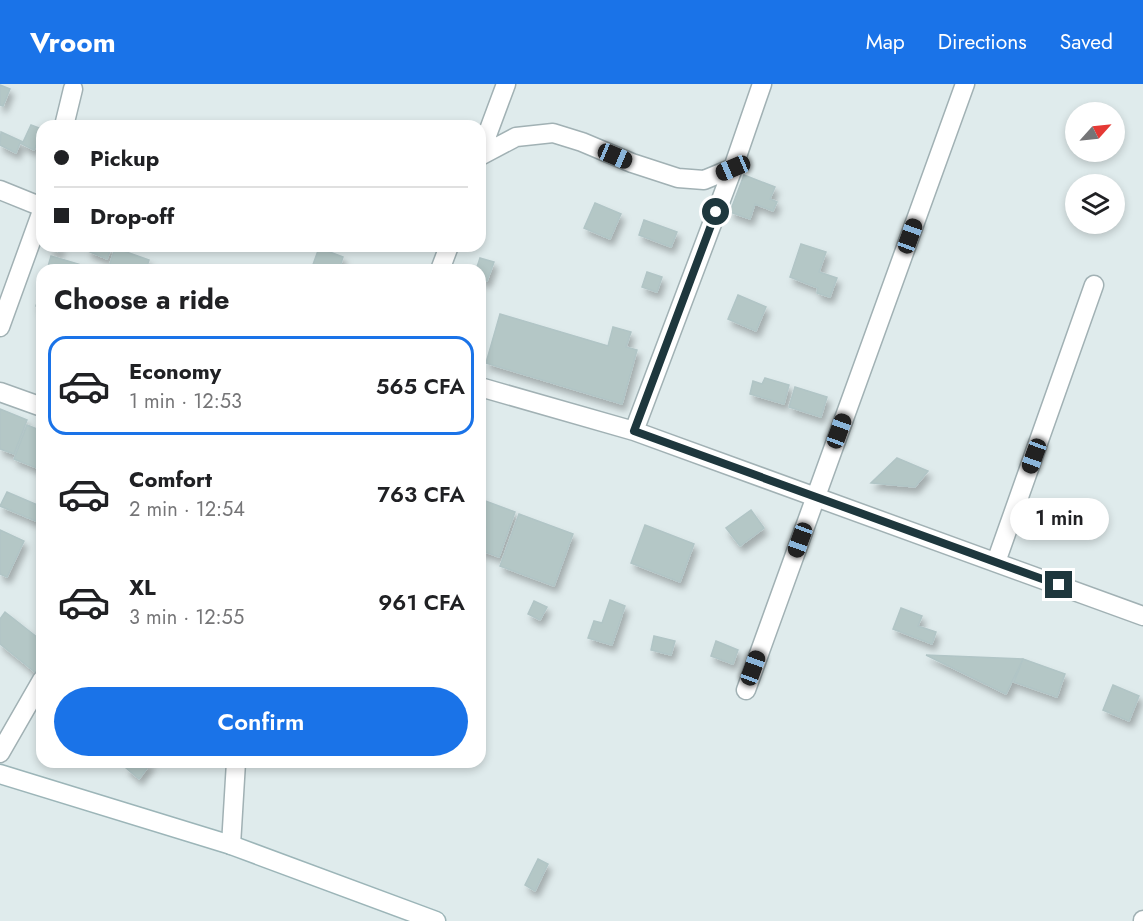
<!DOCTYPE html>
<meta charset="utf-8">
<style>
body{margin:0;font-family:Jost,sans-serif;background:#f6f6f6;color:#202124;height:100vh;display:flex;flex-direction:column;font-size:22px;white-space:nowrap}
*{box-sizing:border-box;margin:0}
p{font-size:20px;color:#757577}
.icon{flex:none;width:33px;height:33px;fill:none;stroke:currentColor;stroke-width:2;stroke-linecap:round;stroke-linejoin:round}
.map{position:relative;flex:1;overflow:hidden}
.side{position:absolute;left:36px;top:180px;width:450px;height:504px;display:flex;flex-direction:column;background:#fff;border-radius:18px;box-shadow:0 3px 9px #0003}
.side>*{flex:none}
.hud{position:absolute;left:36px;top:36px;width:450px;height:132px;border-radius:18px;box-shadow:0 3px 9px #0003;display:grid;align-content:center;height:132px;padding:0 18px;background:#fff}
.needle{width:39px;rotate:63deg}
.buttons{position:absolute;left:1065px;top:18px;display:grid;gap:12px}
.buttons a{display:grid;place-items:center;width:60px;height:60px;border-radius:50%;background:#fff;box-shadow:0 3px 9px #0003;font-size:30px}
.end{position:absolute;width:27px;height:27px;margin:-14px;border:8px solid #1e373d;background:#fff;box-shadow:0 0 0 3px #fff}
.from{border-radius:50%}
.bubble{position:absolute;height:42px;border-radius:21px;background:#fff;box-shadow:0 3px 9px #0003;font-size:20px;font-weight:600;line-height:42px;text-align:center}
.car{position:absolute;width:18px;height:36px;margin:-18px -9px;border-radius:8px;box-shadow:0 0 4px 2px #0007;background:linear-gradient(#222 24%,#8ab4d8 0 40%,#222 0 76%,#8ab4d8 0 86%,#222 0)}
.hud b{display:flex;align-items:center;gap:21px;height:57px;font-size:22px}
.hud b+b{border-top:2px solid #e0e0e0}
.hud i{width:15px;height:15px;background:#202124}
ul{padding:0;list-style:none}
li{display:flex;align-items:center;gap:18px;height:99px;margin:0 12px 9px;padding:0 6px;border:3px solid transparent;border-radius:18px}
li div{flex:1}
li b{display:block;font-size:22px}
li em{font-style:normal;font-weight:600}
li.on{border-color:#1a73e8}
li>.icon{width:54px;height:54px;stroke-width:1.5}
h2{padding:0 18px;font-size:27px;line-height:72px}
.primary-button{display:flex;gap:12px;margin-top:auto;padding:12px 18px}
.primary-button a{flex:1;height:69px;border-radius:36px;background:#1a73e8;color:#fff;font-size:24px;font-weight:600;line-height:69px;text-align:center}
header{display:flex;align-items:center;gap:36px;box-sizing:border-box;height:84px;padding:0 30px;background:#1a73e8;color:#fff}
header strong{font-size:28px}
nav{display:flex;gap:33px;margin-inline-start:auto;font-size:21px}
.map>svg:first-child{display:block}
.building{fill:#b4c7c6;stroke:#b1c5c6;stroke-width:1.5;filter:url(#shadow)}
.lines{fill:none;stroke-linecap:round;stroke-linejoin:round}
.street-casing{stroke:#a1b1b4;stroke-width:21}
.secondary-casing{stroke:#9cb5b8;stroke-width:21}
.street{stroke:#fff;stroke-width:18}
.secondary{stroke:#fff;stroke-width:18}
.route{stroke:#1e373d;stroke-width:8}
</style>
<header>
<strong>Vroom</strong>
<nav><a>Map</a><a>Directions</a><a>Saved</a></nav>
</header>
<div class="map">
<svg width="1143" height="837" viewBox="0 0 1143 837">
<defs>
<filter id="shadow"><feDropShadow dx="3.5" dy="6" stdDeviation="3" flood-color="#0004"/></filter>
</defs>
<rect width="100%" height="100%" fill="#dfebec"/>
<path class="building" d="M0,1L10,5L3,22L0,21Z
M31,41L42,45V49L34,66L20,59L16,69L0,61L1,48L23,58Z
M744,91L775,103L770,115L777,118L773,127L755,120L750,135L730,128Z
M595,119L621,130L610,155L584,144Z
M644,136L677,148L671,163L639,151Z
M801,160L826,168L819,188L837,194L830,213L817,209L818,204L790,193Z
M50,162H61L59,168L49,164Z
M90,162H112L107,175L88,167Z
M115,164L149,176L146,186H108Z
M319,164L343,173L339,186H311Z
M51,172L98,186H47Z
M480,174L494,178L487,197L480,195V186H476Z
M647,188L662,193L657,208L642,203Z
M42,202V224L36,222Z
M738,211L766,223L756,247L728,235Z
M500,230L608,262L613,243L631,248L626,263L637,266L622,320L486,279Z
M765,294L789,301L784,320L750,310L753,297L762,300Z
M795,303L827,313L821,333L789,323Z
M0,325L27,336L14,370L0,365Z
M27,341L42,347V386L14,375Z
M897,374L928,387L915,403L871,399Z
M7,408L42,423L36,437L0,422Z
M480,415L515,428L499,473L480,466V461L486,443L480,441Z
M751,426L764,444L740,462L726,444Z
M519,430L573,450L554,502L500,482Z
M645,441L694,460L680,498L631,479Z
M480,443L485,444L480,459Z
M0,446L24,457L7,493L0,490Z
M610,516L625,522L612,561L588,554L594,537L602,539Z
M534,517L547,523L540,536L528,530Z
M901,524L922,532L918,542L936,548L932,560L893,545Z
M5,528L42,557V581L36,589L0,560V535Z
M654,552L675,557L671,571L651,566Z
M716,557L738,566L733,580L711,572Z
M926,571L1023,575L1006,610Z
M1023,575L1065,590L1057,613L1014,598Z
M1113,601L1139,612L1129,637L1103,626Z
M131,678H150L151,679L139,695L126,684Z
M538,775L548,780L535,807L525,801Z"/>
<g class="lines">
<defs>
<path id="street" d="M64,42L73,5
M480,70L506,0
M480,72L516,53L553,49L582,58L632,79L678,94L704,96L733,84
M0,106L42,123
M440,186L449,162
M0,243L42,127
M480,303L634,347L1143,532
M0,308L42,323
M634,347L733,84L762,0
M996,478L1094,201
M746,606L965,0
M0,669L42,596
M231,761L236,678
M1143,837V836"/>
<path id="secondary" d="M0,690L231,761L436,837"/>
</defs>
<use href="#street" class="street-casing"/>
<use href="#secondary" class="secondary-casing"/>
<use href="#street" class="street"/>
<use href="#secondary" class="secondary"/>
</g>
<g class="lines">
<path class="route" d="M716,128L634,347L1059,501"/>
</g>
</svg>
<div class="buttons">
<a><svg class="needle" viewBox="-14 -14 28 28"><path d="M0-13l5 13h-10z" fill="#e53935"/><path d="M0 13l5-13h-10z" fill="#757577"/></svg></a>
<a><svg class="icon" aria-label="layers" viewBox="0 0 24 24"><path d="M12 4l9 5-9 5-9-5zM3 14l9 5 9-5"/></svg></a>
</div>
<i class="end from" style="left:716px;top:128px"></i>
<i class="end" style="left:1059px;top:501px"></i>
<div class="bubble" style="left:1010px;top:414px;width:99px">1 min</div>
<i class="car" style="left:615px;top:72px;rotate:113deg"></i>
<i class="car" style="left:733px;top:84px;rotate:247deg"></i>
<i class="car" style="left:910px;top:152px;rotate:20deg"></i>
<i class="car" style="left:839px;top:347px;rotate:20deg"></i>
<i class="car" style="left:1034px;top:372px;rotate:200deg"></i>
<i class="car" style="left:800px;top:456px;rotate:200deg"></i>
<i class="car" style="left:753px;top:584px;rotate:20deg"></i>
<div class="hud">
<b><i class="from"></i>Pickup</b>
<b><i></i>Drop-off</b>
</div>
<section class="side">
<h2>Choose a ride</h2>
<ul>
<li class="on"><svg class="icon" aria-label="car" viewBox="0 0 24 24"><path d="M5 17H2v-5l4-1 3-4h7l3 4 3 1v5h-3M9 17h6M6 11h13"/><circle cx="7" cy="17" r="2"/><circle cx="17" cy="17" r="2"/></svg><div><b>Economy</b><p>1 min · 12:53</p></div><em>565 CFA</em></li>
<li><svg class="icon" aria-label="car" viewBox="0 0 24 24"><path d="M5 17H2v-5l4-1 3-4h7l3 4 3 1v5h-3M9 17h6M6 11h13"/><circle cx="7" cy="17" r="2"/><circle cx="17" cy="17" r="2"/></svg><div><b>Comfort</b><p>2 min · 12:54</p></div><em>763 CFA</em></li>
<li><svg class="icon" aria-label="car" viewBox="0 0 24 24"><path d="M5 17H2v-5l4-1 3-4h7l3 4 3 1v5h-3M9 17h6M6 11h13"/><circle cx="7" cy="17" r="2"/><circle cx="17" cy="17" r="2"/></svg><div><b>XL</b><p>3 min · 12:55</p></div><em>961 CFA</em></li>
</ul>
<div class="primary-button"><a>Confirm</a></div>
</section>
</div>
